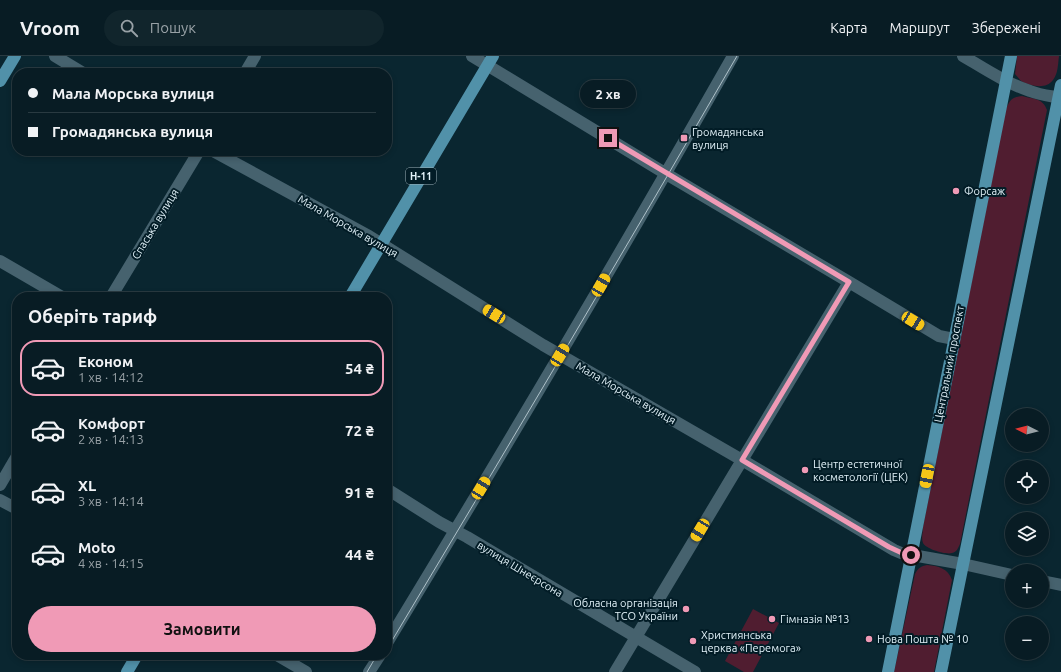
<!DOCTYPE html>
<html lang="uk">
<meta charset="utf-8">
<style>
body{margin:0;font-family:Ubuntu,sans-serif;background:#11252c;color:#f1f3f6;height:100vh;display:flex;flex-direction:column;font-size:15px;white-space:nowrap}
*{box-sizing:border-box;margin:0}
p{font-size:13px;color:#98a1a6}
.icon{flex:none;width:22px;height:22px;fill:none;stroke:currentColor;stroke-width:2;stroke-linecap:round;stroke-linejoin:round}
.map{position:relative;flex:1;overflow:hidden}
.details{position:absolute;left:12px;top:236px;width:380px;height:368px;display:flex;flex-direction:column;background:#081c24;border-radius:16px;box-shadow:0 2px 6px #0003,0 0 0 1px #293a41}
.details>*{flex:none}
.top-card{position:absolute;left:12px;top:12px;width:380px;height:88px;border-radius:16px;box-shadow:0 2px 6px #0003,0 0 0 1px #293a41;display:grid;align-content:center;height:88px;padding:0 16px;background:#081c24}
.needle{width:26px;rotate:276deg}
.tools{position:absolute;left:1005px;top:352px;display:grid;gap:8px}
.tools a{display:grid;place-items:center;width:44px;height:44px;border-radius:50%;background:#081c24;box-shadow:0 2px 6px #0003,0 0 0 1px #293a41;font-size:20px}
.end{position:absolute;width:18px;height:18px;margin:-9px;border:5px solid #f09ab6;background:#111;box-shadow:0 0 0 2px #111}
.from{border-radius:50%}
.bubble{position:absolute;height:28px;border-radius:14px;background:#081c24;box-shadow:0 2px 6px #0003,0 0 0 1px #293a41;font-size:13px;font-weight:600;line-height:28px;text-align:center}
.car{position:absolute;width:12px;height:24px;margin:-12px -6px;border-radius:5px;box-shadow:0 0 3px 1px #0007;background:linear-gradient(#f5c518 24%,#345 0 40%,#f5c518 0 76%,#345 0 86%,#f5c518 0)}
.top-card b{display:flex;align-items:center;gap:14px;height:38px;font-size:15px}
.top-card b+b{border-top:1px solid #293a41}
.top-card i{width:10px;height:10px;background:#f1f3f6}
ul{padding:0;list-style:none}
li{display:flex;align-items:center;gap:12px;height:56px;margin:0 8px 6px;padding:0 8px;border:2px solid transparent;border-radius:16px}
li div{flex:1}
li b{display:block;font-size:15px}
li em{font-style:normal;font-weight:600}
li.on{border-color:#f09ab6}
li>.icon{width:36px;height:36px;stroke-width:1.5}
h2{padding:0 16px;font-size:18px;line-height:48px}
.button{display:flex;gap:8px;margin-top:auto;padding:8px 16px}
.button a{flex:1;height:46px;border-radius:24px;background:#f09ab6;color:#111;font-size:16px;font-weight:600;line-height:46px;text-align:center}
header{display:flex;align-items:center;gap:24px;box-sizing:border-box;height:56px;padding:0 20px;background:#081c24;border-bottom:1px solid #293a41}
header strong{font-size:19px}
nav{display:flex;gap:22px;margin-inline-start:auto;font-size:14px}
.search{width:280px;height:36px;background:#11252c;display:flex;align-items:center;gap:10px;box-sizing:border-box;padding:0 14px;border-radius:22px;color:#98a1a6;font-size:15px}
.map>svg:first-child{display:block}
.green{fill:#501d30}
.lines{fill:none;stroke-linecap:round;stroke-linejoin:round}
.minor{stroke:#46626e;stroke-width:12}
.major{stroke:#5191a9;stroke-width:12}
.tram{stroke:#afc2ca;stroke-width:1}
.route{stroke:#f09ab6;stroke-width:5}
.poi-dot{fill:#f09ab6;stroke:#021c26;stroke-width:1.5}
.labels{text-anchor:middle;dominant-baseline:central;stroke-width:4;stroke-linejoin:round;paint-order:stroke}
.shield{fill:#021c26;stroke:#9eb1b9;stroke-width:1}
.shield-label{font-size:10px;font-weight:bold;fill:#e1f1f8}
.poi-label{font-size:11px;fill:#e1f1f8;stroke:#021c26;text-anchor:start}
.street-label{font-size:11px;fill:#e1f1f8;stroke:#021c26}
</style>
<header>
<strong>Vroom</strong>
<div class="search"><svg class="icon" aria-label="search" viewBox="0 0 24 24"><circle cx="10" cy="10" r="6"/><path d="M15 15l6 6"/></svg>Пошук</div>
<nav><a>Карта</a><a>Маршрут</a><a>Збережені</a></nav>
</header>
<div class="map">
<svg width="1061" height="616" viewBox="0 0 1061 616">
<rect width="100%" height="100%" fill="#0a2630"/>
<path class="green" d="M1017,0H1059C1058,8 1058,18 1053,24C1046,34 1030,30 1021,25C1019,23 1017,20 1015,18Z
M1022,40C1033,43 1043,42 1047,54L960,488C958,492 957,496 952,497C946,499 926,493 923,487C921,482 923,476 923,471L1006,53C1010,44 1012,41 1022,40Z
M927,509C938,510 948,512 952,524L934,616H894L915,518C918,512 921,510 927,509Z
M753,553L779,567L753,616H744L725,605Z"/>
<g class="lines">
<path class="minor" d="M55,0L83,17
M472,0L668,119L849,226L939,280L954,283
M963,0C985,13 1006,27 1030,35C1040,39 1051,40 1061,42
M245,17L255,0
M213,95L369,180L543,289L742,404L894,494L901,497L963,508L1012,519
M0,205L62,241
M111,241L199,95
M0,429L17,400
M387,433L439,466L467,481L695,616
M0,444L17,453
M1042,525L1061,529
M387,587C505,393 621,197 733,0
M277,599L306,616
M369,616L380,599
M615,616L849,226"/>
<path class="major" d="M0,25L15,0
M350,241L493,0
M127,616L137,599
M888,616L1011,0
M941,616L1061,29"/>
<path class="tram" d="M387,593C505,396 622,199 737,0
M367,616L377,599"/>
</g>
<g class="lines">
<path class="route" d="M608,82L849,226L742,404L889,491L902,497L911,499"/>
</g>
<g class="poi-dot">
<rect x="680" y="78" width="8" height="8" rx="2"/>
<circle cx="956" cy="135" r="4"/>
<circle cx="805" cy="414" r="4"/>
<circle cx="686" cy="553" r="4"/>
<circle cx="772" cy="563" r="4"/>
<circle cx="869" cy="583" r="4"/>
<circle cx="693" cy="585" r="4"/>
</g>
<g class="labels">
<rect class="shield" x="406" y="112" width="30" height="16" rx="3"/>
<g class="shield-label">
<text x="421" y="120">Н-11</text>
</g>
<g class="poi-label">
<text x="692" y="76">Громадянська<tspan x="692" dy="13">вулиця</tspan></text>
<text x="964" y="135">Форсаж</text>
<text x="813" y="408">Центр естетичної<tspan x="813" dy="13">косметології (ЦЕК)</tspan></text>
<text x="678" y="547" text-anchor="end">Обласна організація<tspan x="678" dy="13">ТСО України</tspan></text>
<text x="780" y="563">Гімназія №13</text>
<text x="701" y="579">Християнська<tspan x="701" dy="13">церква «Перемога»</tspan></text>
<text x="877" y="583">Нова Пошта № 10</text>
</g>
<g class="street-label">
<text transform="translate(155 168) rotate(-59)">Спаська вулиця</text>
<text transform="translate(348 170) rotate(30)">Мала Морська вулиця</text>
<text transform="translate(949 308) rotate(-79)">Центральний проспект</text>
<text transform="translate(626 337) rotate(30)">Мала Морська вулиця</text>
<text transform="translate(520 513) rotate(31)">вулиця Шнеєрсона</text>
</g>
</g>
</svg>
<div class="tools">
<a><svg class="needle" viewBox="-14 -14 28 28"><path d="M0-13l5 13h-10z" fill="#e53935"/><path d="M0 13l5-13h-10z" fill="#98a1a6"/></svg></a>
<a><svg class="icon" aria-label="locate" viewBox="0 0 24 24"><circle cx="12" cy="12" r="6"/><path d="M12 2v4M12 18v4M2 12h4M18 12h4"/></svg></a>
<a><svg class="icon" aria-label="layers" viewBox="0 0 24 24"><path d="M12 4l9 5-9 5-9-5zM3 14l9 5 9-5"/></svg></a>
<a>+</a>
<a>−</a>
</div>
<i class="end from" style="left:911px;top:499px"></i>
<i class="end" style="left:608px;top:82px"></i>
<div class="bubble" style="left:580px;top:24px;width:56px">2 хв</div>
<i class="car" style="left:601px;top:229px;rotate:30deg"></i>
<i class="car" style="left:494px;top:258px;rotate:302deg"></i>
<i class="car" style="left:913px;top:265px;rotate:121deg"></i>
<i class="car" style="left:560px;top:299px;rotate:31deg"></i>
<i class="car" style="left:927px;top:420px;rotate:191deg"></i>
<i class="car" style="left:481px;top:432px;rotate:31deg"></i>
<i class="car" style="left:700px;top:474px;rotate:211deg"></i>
<div class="top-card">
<b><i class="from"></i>Мала Морська вулиця</b>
<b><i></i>Громадянська вулиця</b>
</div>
<section class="details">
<h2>Оберіть тариф</h2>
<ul>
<li class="on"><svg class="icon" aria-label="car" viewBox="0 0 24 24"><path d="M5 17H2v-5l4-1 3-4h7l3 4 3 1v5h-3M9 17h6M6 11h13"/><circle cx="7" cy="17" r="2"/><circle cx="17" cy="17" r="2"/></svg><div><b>Економ</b><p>1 хв · 14:12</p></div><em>54 ₴</em></li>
<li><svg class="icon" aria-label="car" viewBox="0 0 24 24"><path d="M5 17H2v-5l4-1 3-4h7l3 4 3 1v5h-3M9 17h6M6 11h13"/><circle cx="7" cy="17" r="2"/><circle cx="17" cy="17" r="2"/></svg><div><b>Комфорт</b><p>2 хв · 14:13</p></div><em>72 ₴</em></li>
<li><svg class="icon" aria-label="car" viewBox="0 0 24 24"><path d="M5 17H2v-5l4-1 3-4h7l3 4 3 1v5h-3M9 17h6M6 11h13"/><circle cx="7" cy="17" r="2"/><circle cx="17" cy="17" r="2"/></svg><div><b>XL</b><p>3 хв · 14:14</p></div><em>91 ₴</em></li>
<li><svg class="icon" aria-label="car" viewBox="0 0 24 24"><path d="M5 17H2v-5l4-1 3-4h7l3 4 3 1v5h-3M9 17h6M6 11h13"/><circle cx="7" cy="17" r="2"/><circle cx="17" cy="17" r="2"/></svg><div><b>Moto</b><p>4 хв · 14:15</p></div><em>44 ₴</em></li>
</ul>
<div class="button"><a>Замовити</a></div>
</section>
</div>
